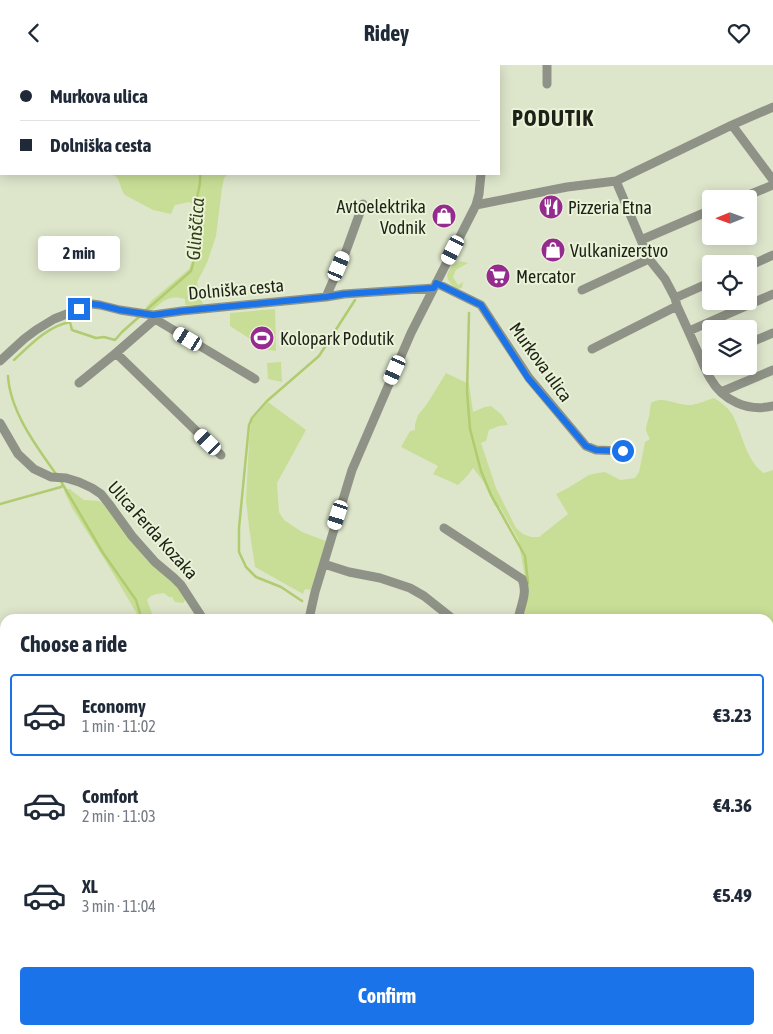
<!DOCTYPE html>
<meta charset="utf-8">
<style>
body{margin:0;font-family:"Asap Condensed",sans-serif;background:#f2f2f3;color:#1f2937;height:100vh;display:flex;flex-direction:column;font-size:19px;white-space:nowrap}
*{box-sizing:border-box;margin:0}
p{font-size:16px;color:#747a83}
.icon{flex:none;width:28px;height:28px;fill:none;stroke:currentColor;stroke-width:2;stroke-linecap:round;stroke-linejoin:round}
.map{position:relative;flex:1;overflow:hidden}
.details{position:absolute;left:0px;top:549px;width:774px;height:421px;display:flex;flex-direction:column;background:#fff;border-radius:15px 15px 0 0;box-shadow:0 2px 12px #0003}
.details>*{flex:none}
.banner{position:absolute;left:0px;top:0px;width:500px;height:110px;box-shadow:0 2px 12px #0003;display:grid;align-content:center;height:110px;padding:0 20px;background:#fff}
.needle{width:32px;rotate:269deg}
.tools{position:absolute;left:702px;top:125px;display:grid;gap:10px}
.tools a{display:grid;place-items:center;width:55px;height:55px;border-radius:5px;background:#fff;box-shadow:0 2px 12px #0003;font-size:25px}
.end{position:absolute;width:22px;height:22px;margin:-11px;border:6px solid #1a73e8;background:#fff;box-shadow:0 0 0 2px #fff}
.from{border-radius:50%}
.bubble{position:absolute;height:35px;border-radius:5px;background:#fff;box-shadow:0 2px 12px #0003;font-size:16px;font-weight:700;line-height:35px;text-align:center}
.car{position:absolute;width:15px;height:30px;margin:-15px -8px;border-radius:6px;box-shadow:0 0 4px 1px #0007;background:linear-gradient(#fff 24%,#345 0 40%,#fff 0 76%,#345 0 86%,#fff 0)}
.banner b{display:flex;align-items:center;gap:18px;height:48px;font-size:19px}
.banner b+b{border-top:1px solid #e0e1e3}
.banner i{width:12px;height:12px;background:#1f2937}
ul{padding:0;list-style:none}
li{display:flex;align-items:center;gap:15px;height:82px;margin:0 10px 8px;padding:0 10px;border:2px solid transparent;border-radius:5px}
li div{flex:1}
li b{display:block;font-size:19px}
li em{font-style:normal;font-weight:700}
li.selected{border-color:#1a73e8}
li>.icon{width:45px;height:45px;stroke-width:1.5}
h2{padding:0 20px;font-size:22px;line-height:60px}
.button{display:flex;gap:10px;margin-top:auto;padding:10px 20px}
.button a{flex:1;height:58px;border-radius:5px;background:#1a73e8;color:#fff;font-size:20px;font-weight:700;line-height:58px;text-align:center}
header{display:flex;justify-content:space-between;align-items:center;height:65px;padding:0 20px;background:#fff;font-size:22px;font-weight:700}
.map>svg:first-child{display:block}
.green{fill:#c8de96}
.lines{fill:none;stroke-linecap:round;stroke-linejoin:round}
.stream{stroke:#b1cb70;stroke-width:2.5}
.minor{stroke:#8f9387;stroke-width:9}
.route{stroke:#1a73e8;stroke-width:6}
.labels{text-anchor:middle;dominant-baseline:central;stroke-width:4;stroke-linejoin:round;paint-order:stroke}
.poi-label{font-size:18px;fill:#1e2117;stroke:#eaf3d8;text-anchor:start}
.street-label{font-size:18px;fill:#1e2117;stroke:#eaf3d8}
.water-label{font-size:19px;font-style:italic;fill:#353f19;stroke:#eaf3d8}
.district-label{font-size:22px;font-weight:bold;letter-spacing:1px;fill:#1e2117;stroke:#eaf3d8}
</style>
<header><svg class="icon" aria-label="back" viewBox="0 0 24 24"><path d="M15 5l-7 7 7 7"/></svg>Ridey<svg class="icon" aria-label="heart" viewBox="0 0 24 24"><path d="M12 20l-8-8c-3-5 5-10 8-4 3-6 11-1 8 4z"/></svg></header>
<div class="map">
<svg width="773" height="969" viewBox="0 0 773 969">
<rect width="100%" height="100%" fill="#dde6cb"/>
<path class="green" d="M48,0H209V1H48Z
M103,109H228L224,113L222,123L216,171L207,198L197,217L203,240H185V234C167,229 163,237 150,247H147L145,244L151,236L189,204L192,196L196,179L198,148L196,141L189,137L175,140L171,149L153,145L125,130C120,125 121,115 115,111C112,109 107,110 103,109Z
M460,196L468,198L456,205L453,212L458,220L463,217L462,223L458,224C442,216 445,203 460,196Z
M275,244L276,286L267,285L230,261V248Z
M281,297L282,317L268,314L267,298Z
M446,308L469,319L473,347L485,342L491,341L502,350L508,360L499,361L489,365L486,376L481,378L496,423L516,463L523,469L531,472H539L568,449L556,429L568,423L589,410L598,408L605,407L620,415L635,413L639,407L645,377L650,374C645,364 645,365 648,355C650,350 650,343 651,338C663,330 676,341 691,340C699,339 707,335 714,333C721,337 727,342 732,349C742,366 746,397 764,408L773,405V969H352L348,965H769V554H521L525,512L518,474L500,442L495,441L483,416L473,403L468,410L458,420L433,409L438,401L401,382L410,366L415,365V359L418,350L427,339Z
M268,337L306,365L277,418L279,447L284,455L302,467L326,476L311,525L305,524L303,529L255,502L249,462L246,435L249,376L251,356Z
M66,424H70L72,426L84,435L99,436L108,442L175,518L186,534L183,538L175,537L172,532H169L164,528C157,529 151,529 147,535L153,551V554H140L105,495L72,443L64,426Z
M5,604V965H260L259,969H0V606Z"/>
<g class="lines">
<path class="stream" d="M204,1V0
M144,247L191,206L194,195L196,149C193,136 202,123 200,109
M469,248L467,327L470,364L481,406L491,430L525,491L528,518
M14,295C30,280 48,261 70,257L72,265L96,273L104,272L115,275L122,267L140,251
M8,311C10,346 36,381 56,409
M63,420L103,488L136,535L141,552
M0,439L61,422L63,420L61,416
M302,536L281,522L256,512L246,502L239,487V463L249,360L252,353L267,336L319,291L355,235
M769,689L773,688
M769,781L773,784
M769,875L771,877
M491,965L504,966L524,965"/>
<path class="minor" d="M443,0L444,1
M547,0V19
M732,60L773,115
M616,116L649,194L665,214L675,233L677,241C683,254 689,267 695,281C700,291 704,303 710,313C723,336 748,347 773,341
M739,134L773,120
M476,140L567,122L616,116L732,60L773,42
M641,175L711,145
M749,201L773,190
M436,218L481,240L529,313L586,381L596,385L623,386
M582,225L649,194
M326,232L346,186L363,139
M675,233L711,217
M155,254L255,314
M689,266L773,229
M749,278L773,268
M592,284L677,241
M116,288L221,390
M0,296L24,274L36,265L54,254L92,239L100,240L120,245L153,250L182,246L326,232L344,229L434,223
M79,318L116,288L155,254L153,250
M721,327L773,305
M0,358L18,389L34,404L51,412L66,413L79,417L92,423L101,429L109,439L132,471L155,497L174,513L181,520L203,554
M444,463L522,514C528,527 521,540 518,554
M324,499L349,507L380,513L410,523L424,531L453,554
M309,554L315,527L352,405L411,268L476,140L479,129L481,109
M264,969L266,965"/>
</g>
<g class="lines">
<path class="route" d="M79,244L92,239L100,240L120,245L153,250L182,246L326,232L344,229L434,223L436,218L481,240L528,313L586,381L596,385L623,386"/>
</g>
<defs>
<symbol id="restaurant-disc" viewBox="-11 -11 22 22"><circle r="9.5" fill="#952b8e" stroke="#eaf3d8"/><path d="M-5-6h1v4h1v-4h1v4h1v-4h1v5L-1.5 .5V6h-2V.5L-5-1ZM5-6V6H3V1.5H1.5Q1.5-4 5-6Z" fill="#fff"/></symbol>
<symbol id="shop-disc" viewBox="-11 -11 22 22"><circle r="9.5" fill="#952b8e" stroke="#eaf3d8"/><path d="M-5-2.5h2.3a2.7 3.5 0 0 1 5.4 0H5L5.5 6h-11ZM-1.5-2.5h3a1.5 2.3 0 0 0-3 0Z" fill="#fff"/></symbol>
<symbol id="supermarket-disc" viewBox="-11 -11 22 22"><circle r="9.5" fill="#952b8e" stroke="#eaf3d8"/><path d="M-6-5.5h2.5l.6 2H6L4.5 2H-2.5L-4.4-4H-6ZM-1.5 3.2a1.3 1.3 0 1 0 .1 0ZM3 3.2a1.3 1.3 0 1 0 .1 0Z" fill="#fff"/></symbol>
<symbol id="stadium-disc" viewBox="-11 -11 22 22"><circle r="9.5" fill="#952b8e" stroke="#eaf3d8"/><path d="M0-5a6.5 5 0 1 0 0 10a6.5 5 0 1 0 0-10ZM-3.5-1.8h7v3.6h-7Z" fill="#fff"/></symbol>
</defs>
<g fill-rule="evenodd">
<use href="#restaurant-disc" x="537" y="128" width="28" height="28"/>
<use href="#shop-disc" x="430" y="137" width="28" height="28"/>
<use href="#shop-disc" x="539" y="171" width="28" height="28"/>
<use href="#supermarket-disc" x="484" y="197" width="28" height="28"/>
<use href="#stadium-disc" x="248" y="259" width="28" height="28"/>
</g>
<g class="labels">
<g class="poi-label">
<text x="426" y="141" text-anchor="end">Avtoelektrika<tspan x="426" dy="21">Vodnik</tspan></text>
<text x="568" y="142">Pizzeria Etna</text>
<text x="570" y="185">Vulkanizerstvo</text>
<text x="516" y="211">Mercator</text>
<text x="280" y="273">Kolopark Podutik</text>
</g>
<g class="street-label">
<text transform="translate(236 224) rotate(-5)">Dolniška cesta</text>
<text transform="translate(541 297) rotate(54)">Murkova ulica</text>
<text transform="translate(153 465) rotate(48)">Ulica Ferda Kozaka</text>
</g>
<g class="water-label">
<text transform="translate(195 164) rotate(-86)">Glinščica</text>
</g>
<g class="district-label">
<text x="553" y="53">PODUTIK</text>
</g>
</g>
</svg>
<div class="tools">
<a><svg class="needle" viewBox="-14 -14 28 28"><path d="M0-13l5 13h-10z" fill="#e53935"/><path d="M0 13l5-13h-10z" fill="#747a83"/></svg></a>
<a><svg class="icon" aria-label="locate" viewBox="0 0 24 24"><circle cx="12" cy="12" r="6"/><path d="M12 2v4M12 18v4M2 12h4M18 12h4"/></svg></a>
<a><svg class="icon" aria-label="layers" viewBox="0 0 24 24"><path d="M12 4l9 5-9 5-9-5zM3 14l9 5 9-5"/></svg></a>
</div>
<i class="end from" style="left:623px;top:386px"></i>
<i class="end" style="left:79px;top:244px"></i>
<div class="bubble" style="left:38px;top:171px;width:82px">2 min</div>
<i class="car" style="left:453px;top:185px;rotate:207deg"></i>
<i class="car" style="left:339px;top:201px;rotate:23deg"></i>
<i class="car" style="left:188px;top:274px;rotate:301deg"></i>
<i class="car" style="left:395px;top:305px;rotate:204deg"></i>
<i class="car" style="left:208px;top:377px;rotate:314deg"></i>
<i class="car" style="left:338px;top:450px;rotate:198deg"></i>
<div class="banner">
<b><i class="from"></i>Murkova ulica</b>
<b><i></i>Dolniška cesta</b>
</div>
<section class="details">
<h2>Choose a ride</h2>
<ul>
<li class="selected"><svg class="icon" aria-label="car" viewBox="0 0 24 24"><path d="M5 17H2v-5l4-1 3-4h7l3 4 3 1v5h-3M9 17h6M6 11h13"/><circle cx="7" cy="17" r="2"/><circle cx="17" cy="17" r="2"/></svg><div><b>Economy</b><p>1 min · 11:02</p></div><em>€3.23</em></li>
<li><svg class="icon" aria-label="car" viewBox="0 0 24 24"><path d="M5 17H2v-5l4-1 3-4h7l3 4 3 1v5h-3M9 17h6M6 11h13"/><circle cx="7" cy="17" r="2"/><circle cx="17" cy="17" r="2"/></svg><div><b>Comfort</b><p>2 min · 11:03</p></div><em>€4.36</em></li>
<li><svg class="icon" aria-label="car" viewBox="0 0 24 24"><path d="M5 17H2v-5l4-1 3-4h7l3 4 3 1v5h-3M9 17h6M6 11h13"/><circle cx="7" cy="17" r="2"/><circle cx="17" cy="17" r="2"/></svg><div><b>XL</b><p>3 min · 11:04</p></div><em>€5.49</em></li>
</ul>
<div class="button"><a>Confirm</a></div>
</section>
</div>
